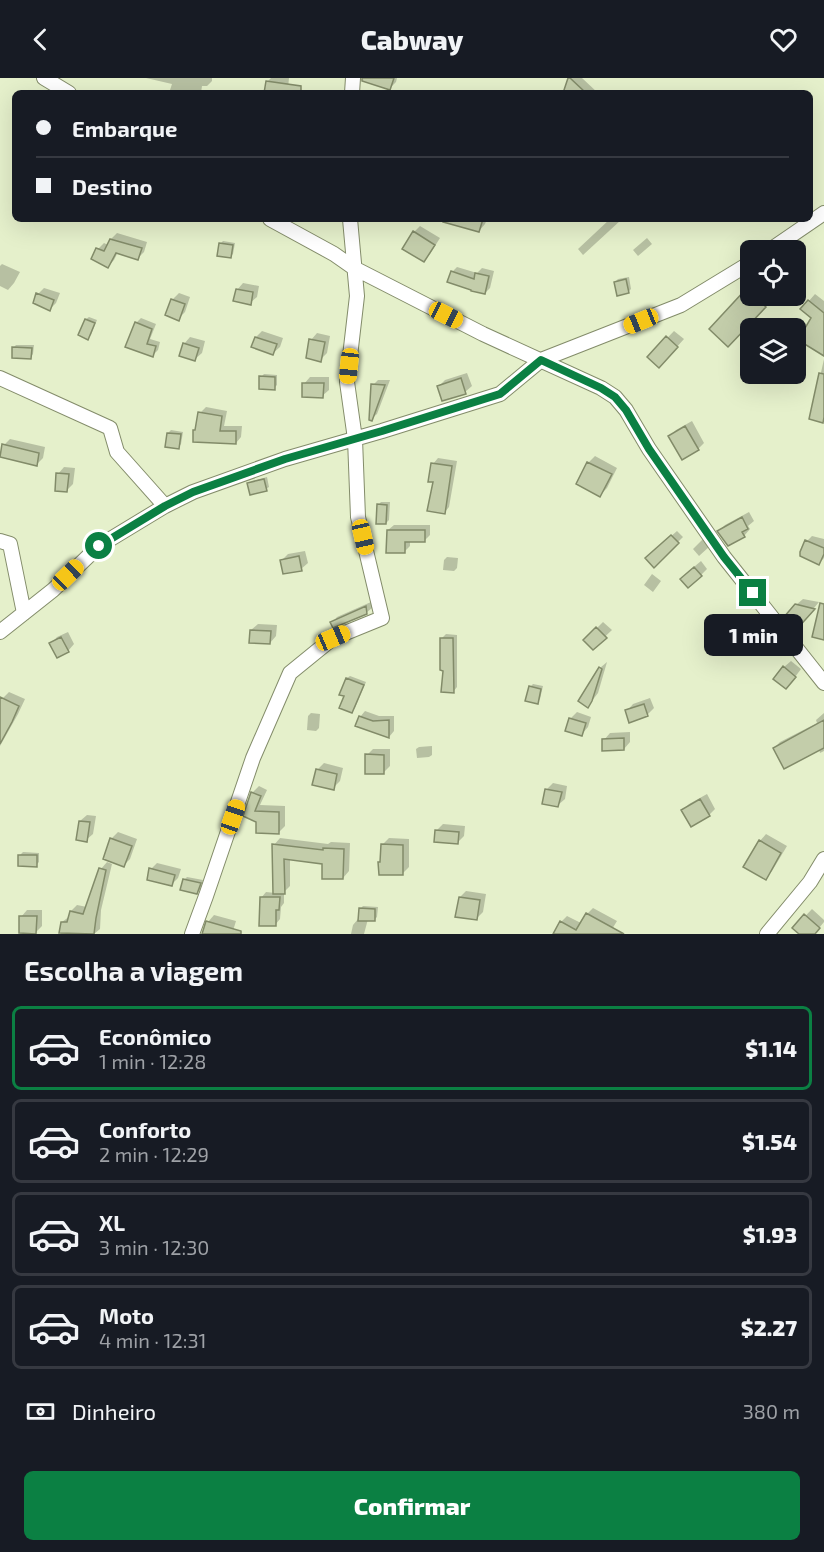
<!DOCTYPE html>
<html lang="pt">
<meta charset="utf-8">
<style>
body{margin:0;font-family:"Exo 2",sans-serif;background:#20242c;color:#f1f3f6;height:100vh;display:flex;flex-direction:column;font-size:22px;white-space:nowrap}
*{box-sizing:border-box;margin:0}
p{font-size:20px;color:#9ea1a6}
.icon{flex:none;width:33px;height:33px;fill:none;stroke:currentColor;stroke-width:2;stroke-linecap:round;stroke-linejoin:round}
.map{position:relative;height:856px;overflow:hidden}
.sheet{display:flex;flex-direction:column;background:#171b24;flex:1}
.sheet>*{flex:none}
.guide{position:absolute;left:12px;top:12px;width:801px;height:132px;border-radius:9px;box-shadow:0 6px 24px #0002;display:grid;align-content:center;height:132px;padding:0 24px;background:#171b24}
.fabs{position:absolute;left:740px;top:162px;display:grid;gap:12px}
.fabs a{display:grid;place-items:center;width:66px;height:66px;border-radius:9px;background:#171b24;box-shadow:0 6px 24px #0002;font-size:30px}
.end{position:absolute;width:27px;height:27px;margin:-14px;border:8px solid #0b8043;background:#fff;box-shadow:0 0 0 3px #fff}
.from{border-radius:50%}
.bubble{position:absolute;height:42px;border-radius:9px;background:#171b24;box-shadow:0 6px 24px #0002;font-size:20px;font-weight:800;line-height:42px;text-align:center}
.car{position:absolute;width:18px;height:36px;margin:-18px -9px;border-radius:8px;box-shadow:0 0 4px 2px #0007;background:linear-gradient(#f5c518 24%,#345 0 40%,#f5c518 0 76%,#345 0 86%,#f5c518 0)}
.guide b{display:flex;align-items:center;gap:21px;height:57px;font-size:22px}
.guide b+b{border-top:2px solid #363941}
.guide i{width:15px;height:15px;background:#f1f3f6}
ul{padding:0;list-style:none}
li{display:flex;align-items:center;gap:18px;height:84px;margin:0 12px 9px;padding:0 12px;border:3px solid #363941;border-radius:9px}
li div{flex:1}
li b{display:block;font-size:22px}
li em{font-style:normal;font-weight:800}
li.current{border-color:#0b8043}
li>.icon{width:54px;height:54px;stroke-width:1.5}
h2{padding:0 24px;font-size:27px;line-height:72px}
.pay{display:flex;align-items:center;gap:15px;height:66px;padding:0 24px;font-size:22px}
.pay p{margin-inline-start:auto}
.action{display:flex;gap:12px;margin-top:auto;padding:12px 24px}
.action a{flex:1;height:69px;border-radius:9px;background:#0b8043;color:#fff;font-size:24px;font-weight:800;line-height:69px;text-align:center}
header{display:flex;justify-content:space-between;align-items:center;height:78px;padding:0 24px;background:#171b24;font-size:27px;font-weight:800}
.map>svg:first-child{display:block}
.shadow{fill:#0003}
.building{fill:#c3cdaa;stroke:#828b69;stroke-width:1.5}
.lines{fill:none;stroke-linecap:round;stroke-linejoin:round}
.minor-casing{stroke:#838c6a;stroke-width:16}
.minor{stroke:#fff;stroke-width:14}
.route{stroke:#0b8043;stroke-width:8}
</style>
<header><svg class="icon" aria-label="back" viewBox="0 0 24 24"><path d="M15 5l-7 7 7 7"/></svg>Cabway<svg class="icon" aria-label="heart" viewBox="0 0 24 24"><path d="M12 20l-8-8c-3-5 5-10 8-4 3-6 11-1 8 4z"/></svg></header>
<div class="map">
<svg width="824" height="856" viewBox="0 0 824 856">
<rect width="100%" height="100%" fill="#e5f0cb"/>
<path class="shadow" d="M146,0H212V3L207,8H202L201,15H169L172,6Z
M271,0H289L288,10L283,15H269L267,4Z
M363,0H397L396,4L389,11Z
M570,0H582L598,15H567Z
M465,141H487L485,146L479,153Z
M610,141L621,142L583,177L578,171Z
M420,148L440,160L430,176L423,183L414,154Z
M117,155L147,164L144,174L138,180L118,174L114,182L108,188L98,171L104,165L108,167L111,161Z
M647,160L652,166L638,178L633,172Z
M223,163L235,165L233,176L231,178L220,166Z
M2,186L20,194L14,205L8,212L0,208V188Z
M457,189L477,195L482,190L494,193L490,210L485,215L452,194Z
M629,199L631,211L628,214L615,204L618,201Z
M243,205L259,208L257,219L250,225L237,212Z
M750,209V218H775L738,257L711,251Z
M44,210L60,215L56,225L50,231L38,216Z
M179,215L190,219L185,234L178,241L172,222Z
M815,216L824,223V234L818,241L824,245V276L795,258V250H793L797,247L807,249L815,241L802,231Z
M89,239L97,242L91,257L88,260L86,241Z
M141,240L156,246L150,261L160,264L158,272L153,277L127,268L136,245Z
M262,253L283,260L280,269L273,275L256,259Z
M674,253L684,261L666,281L649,279Z
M317,255L330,258L327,275L320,282L311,262Z
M190,259L205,263L202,275L195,281L184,266Z
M16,267H34L33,276L31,279L14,269Z
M824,281V343L811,340Z
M467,295L472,308L465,314L439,308L445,302Z
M264,296L277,297V307L274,310L261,299Z
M310,299H329V312L322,318L304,306Z
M378,302H390L377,336L371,341L373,307Z
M206,329L227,333L224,348H242L241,359L236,365L197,350L200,335Z
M692,343L704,365L698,371L670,358L676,352Z
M171,352L183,354L181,366L179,369L168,355Z
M10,361L45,369L43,380L37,386L4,367Z
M595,378L617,390L607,410L600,417L588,385Z
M438,380L457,383L449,429L444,435L434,403L433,386Z
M64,389L75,390L73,406L66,413L58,396Z
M267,399L269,409L266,411L249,406L252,403Z
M381,424H390L389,442L386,445L378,427Z
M749,434L754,443L748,448L750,451L744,458L719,453L725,447Z
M394,447H430V457L425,462H410V468L404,474L388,452Z
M677,453L683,459L654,488L652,475Z
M812,458L824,461V480L819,485L805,465Z
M704,460L710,468L699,478L693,471Z
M305,473L308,485L301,491L282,482L288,476Z
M447,479L458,480L457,490L454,493L443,492L444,482Z
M701,483L707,491L701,497L688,494Z
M652,496L661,503L653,514L644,507Z
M803,521L819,524L804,542L796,527Z
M371,524L372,530L366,535L332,545L337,539Z
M603,544L612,552L593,570L585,562Z
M258,546L277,547L276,558L270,565L251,552Z
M68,554L74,566L68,573L51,566L57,559Z
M446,556L457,557V609L453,614L444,591L441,561Z
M791,583L801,591L792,603L784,589Z
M607,584L598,615L588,628L600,590Z
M350,598L366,604L355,630L352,633L346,616H341L347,600Z
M533,606L543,608L540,621L537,624L530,609Z
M9,614L25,621L18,636L0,668V626L2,621Z
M650,620L654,630L647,637L627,633L633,626Z
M365,633L379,638H394V653L389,659L357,647L360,639Z
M577,634L591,639L588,649L582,656L570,641Z
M311,635L320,636L319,650L316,653L307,652L308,638Z
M824,635V673L820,675L819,671L774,670L780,664L817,645L816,642Z
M630,654V664L624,671L604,662L610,655Z
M432,668V677L429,679L417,680L416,671L419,669Z
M373,671H390V688L384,694L367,677Z
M324,685L343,690L340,703L333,710L317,692Z
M553,705L567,708L565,721L558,727L547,711Z
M259,708L267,712L260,727L285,728V748L278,755L245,737L252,715Z
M707,716L715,731L709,737L683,732L689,726Z
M87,737L96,738L93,756L86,762L80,743Z
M443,746L465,748L464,758L457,765L436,753Z
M118,754L137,761L130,781L124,787L104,780L112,760Z
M766,756L787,768L772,793L766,800L760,763Z
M280,760L328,766L331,764L350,765L349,793L343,800L324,785L290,781V808L284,814V825L281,829L280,841L275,847L261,820L266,814L275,815L274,767Z
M389,760L409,761V789L403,795L382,783V767Z
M23,774L39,775V784L36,787L20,777Z
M107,784L112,786L101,832L100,851L94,856H61L62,844L70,838L71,833L77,827L87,829L101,791Z
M157,785L181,791L178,800L172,806L151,791Z
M187,799L203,802L200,812L197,814L185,801Z
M466,813L486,816L483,834L476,841L460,819Z
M363,828L378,829L377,839L374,842L368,841L364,856H351L353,847L358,841L360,842V831Z
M593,830L617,843L609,856H554L561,844L567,838L581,845L587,836Z
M812,831L824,842V844L814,856H801L794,850Z
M27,832H42V848L36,854L21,839Z
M214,837L236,843L232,856H204L208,844Z"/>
<path class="building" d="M362,0H394L390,12L362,3Z
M568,0H570L586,15H563Z
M266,3L301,8V15H264Z
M444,141H483L479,154L443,144Z
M413,153L435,167L424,184L402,171Z
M110,161L142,170L138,182L116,175L108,190L91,181L96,170L104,173Z
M219,165L233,167L231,180L217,178Z
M451,193L474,201L475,195L489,198L485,216L471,213V212L447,204Z
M626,201L629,215L617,218L614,204Z
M236,211L253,214L251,227L233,223Z
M746,211L750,214V218H754L766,229L728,269L709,251Z
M36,215L54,222L50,233L33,225Z
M171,221L185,226L179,243L165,237Z
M808,222L824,235V278L798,262L811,240L800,231Z
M85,241L95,245L88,262L78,257Z
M135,244L152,251L147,266L156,268L153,279L125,269Z
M666,258L678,269L659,290L647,279Z
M255,259L277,266L273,277L251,269Z
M309,261L325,264L321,284L306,280Z
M183,265L199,270L195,283L179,278Z
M12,269L32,270L31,281L12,280Z
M819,295L824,296V339L823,345L809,341Z
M259,298L275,299V312L259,311Z
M461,300L466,316L442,323L437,308Z
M302,305H324L323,320L302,319Z
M371,306L385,307L372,343L369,342Z
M198,334L222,338L220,353H236V366L193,364V352H195Z
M685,348L699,372L682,382L668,358Z
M167,355L181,356L179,371L165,369Z
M2,366L39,375L37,388L0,379Z
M587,384L612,396L600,419L576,406Z
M431,385L452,388L445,436L427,433L433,404H428Z
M56,395L69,396L67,414L55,413Z
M264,401L267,413L250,417L247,405Z
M377,426L387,427L386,446H376Z
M742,439L748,451L742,454L745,459L728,468L717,453Z
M387,452H425V464H405V475H386Z
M671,457L679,465L654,490L645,480Z
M805,462L824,470V476L819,487L800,478V474Z
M299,478L302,493L283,496L280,482Z
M694,489L702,498L688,510L680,501Z
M820,525L824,526V562L812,559Z
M795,526L815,531L797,551L784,539Z
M366,528L367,536L333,550L330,544Z
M596,549L607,560L593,572L583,562Z
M250,552L271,553L270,566L249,565Z
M61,559L69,574L57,580L49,565Z
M440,560H453L454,615L441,614L443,593L440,592Z
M783,588L796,599L786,611L773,601Z
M599,589L602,591L592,623L588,630L578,623Z
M346,600L364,607L352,635L339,630L344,618L339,617Z
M529,608L541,611L538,626L525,623Z
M0,619L19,628L12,644L0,666Z
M644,626L648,638L629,645L625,632Z
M359,638L373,643L389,642V660L355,648Z
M569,640L586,645L582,658L565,653Z
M824,642V670L784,691L773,670Z
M624,660V672L602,673V661Z
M365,676L384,677V696H365Z
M316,691L337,696L334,712L312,707Z
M545,711L562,714L558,729L542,726Z
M251,714L261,718L255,733L279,734V756L256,755V744L243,738Z
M700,721L710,738L691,749L681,732Z
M79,743L90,744L87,764L76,762Z
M435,752L459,754L458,766L434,764Z
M110,760L132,768L124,789L103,781Z
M759,762L781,775L766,802L743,789Z
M272,766L323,772V770L344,771L343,801H322V786L284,781L285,816H273Z
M381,766L403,767V797H379L378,784H380Z
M18,777H37V789L18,788Z
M99,790L106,792L96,840L94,856L59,855L61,844H67L70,833L83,836Z
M149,790L175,797L172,808L147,802Z
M183,801L201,805L197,816L180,812Z
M260,819H280L279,832H276V848H259Z
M459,819L480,822L477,842L455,839Z
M359,830L375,831V843H358Z
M586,835L624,856H553L560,843L576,852Z
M804,836L820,850L815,856H799L792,850Z
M19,838H37L36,856L19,855Z
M206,843L241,853V856H202Z"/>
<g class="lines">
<defs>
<path id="minor" d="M44,0L69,15
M352,15L353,0
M270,141L334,176L354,190L483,256L601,310L615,319L626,332L649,371L724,479L824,605
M770,172L824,135
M0,300L110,350L117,374L165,428L193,414L285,381L382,353L500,316L541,282L681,227L750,185
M0,463L10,466L24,535
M0,554L53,512L99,468L165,428
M192,856L206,818L253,680L290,595L333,560L382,540L358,439L355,361L347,304L357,218L350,141
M767,856L810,804L824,781"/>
</defs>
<use href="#minor" class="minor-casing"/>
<use href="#minor" class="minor"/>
</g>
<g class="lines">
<path class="route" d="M99,468L165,428L193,414L285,381L382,353L500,316L541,282L601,310L615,319L626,332L649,371L724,479L753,515"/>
</g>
</svg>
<div class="fabs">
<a><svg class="icon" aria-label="locate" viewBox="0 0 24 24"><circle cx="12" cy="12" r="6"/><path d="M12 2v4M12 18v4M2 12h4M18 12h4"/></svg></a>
<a><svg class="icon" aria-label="layers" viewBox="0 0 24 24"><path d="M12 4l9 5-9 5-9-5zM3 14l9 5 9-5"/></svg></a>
</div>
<i class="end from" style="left:99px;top:468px"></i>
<i class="end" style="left:753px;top:515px"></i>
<div class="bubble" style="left:704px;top:536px;width:99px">1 min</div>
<i class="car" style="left:446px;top:237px;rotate:117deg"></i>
<i class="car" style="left:641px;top:243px;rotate:248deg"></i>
<i class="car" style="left:349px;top:288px;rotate:186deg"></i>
<i class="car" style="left:363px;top:459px;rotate:167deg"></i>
<i class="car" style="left:68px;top:497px;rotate:46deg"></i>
<i class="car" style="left:333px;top:560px;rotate:67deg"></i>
<i class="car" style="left:233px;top:739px;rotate:19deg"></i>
<div class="guide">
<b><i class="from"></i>Embarque</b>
<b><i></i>Destino</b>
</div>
</div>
<section class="sheet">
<h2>Escolha a viagem</h2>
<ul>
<li class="current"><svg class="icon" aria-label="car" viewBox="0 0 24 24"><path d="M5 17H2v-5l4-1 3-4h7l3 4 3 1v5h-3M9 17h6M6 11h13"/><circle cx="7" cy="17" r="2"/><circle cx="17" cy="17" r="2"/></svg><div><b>Econômico</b><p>1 min · 12:28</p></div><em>$1.14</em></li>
<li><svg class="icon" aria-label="car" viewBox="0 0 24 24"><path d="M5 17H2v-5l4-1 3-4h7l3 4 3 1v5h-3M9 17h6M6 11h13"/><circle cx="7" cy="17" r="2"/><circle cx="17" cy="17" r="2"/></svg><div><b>Conforto</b><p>2 min · 12:29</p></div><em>$1.54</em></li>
<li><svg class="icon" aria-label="car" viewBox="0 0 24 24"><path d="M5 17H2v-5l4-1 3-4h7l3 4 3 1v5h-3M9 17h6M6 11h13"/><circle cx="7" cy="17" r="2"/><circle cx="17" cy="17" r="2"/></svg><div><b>XL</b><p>3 min · 12:30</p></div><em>$1.93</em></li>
<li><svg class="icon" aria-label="car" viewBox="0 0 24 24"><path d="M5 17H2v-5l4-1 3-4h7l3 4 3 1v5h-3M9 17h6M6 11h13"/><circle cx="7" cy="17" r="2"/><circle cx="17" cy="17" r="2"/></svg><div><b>Moto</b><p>4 min · 12:31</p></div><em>$2.27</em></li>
</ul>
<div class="pay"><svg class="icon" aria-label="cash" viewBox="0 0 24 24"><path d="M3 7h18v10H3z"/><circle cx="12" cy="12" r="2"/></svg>Dinheiro<p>380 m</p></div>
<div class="action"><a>Confirmar</a></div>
</section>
